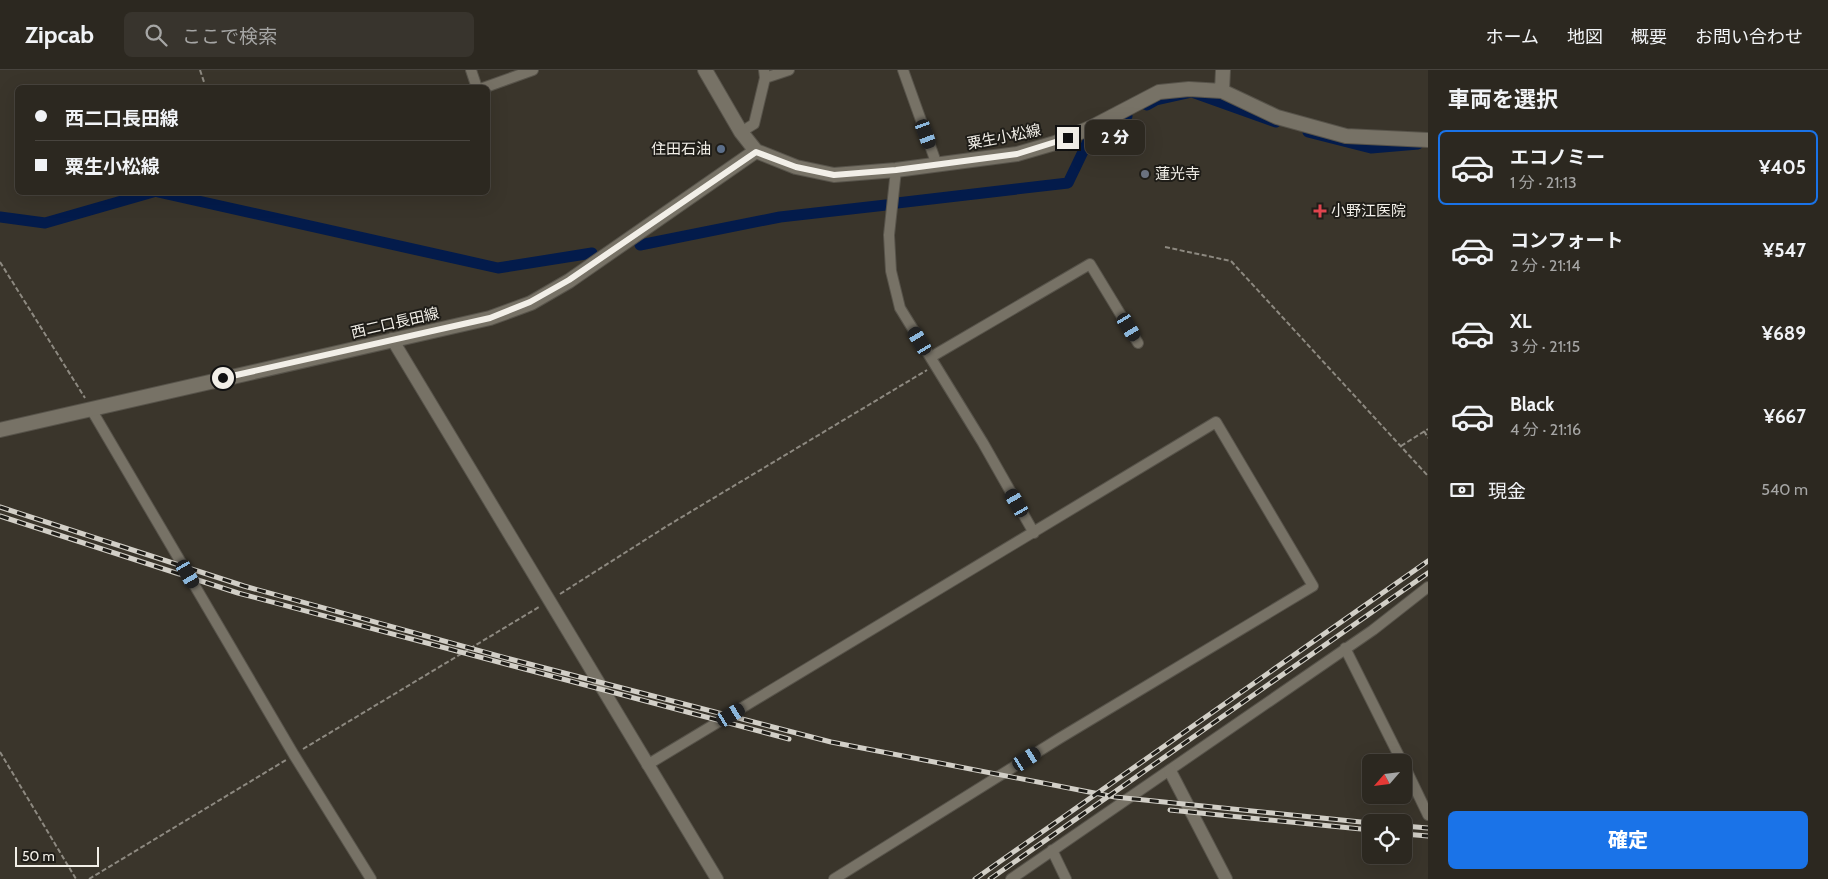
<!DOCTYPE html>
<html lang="ja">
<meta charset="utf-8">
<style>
body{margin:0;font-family:Cabin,"Noto Sans JP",sans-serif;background:#38342d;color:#f1f3f6;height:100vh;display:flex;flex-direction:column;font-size:19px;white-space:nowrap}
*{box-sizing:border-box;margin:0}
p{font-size:16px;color:#a6a6a5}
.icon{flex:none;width:28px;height:28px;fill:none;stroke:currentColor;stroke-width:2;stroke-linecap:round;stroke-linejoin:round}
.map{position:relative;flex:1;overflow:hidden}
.panel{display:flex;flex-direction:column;background:#2c2820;width:400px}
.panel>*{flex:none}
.top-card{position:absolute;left:15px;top:15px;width:475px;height:110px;border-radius:8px;box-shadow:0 5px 20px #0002,0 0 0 1px #48443e;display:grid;align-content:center;height:110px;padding:0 20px;background:#2c2820}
.needle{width:32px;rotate:242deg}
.controls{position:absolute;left:1362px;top:684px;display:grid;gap:10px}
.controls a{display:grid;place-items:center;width:50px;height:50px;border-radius:8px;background:#2c2820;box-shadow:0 5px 20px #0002,0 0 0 1px #48443e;font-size:25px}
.scale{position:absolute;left:15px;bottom:12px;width:84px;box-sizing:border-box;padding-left:5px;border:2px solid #f2efe8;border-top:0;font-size:14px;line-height:18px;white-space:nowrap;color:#f2efe8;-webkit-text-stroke:4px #1f1d18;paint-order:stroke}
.end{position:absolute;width:22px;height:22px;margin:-11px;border:6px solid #f2efe8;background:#111;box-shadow:0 0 0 2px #111}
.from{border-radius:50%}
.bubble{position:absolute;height:35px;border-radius:8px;background:#2c2820;box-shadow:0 5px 20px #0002,0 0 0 1px #48443e;font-size:16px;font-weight:800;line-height:35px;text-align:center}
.car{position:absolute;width:15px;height:30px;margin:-15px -8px;border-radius:6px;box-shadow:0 0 4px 1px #0007;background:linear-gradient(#222 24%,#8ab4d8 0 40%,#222 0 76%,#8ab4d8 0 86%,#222 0)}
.top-card b{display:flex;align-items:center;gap:18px;height:48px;font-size:19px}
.top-card b+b{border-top:1px solid #48443e}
.top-card i{width:12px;height:12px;background:#f1f3f6}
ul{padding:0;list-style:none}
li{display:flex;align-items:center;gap:15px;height:75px;margin:0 10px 8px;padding:0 10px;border:2px solid transparent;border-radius:8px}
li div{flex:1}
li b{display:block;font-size:19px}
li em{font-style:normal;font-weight:800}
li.current{border-color:#1a73e8}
li>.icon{width:45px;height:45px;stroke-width:1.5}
h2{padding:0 20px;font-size:22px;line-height:60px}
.pay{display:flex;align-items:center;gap:12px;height:55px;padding:0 20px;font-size:19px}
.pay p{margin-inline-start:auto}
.primary-button{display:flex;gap:10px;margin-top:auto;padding:10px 20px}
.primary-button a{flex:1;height:58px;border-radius:8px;background:#1a73e8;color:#fff;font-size:20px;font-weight:800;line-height:58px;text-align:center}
header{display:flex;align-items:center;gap:30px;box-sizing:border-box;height:70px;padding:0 25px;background:#2c2820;border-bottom:1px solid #48443e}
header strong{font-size:24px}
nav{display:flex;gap:28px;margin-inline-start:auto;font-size:18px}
.search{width:350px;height:45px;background:#38342d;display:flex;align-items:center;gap:12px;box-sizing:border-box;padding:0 18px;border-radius:8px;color:#a6a6a5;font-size:19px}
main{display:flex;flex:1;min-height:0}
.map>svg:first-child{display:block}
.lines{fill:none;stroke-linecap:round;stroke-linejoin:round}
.canal{stroke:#031b4b;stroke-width:11}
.minor-casing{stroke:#57534a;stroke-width:12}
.tertiary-casing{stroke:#57534a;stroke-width:14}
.secondary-casing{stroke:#57534a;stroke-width:16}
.path{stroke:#8d8980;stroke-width:2;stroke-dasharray:5 2.5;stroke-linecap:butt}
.minor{stroke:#777266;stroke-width:10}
.tertiary{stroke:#777266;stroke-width:12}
.secondary{stroke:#777266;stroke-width:14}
.rail-casing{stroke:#d2cfc7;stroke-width:5}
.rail{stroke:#1f1d18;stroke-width:3;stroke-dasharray:9;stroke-linecap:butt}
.route{stroke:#f2efe8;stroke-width:6}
.service-dot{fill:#5c6f8a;stroke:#1f1d18;stroke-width:2}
.worship-dot{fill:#6b7280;stroke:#1f1d18;stroke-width:2}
.health-dot{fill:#e0444e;stroke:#1f1d18;stroke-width:2}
.labels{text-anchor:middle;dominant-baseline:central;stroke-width:4;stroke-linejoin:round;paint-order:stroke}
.street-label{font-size:15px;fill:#f2efe8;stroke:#1f1d18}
.poi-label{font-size:15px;fill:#f2efe8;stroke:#1f1d18;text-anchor:start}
</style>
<header>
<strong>Zipcab</strong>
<div class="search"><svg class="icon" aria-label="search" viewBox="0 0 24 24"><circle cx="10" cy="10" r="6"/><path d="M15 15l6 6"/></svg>ここで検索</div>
<nav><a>ホーム</a><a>地図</a><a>概要</a><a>お問い合わせ</a></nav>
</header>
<main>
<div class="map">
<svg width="1428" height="809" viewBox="0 0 1428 809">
<rect width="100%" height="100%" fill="#3a352b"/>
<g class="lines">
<path class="canal" d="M1147,35L1156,30L1192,22L1276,52
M1308,62L1371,78L1418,74
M158,122L498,198L592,183
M897,133L1068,113L1090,67L1127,46
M0,147L45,153L153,122
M640,175L780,147L886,135"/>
<defs>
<path id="minor" d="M471,0L477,18
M903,0L937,95
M765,8L789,0
M483,18L533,0
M741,62L754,54L765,8L764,0
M896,100L889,165L891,201L900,238L983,373L1034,463
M931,287L1090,194L1138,273
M91,339L294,685L371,809
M1345,578L1402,692
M647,695L1216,352L1313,516L1060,668L834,809
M1404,695L1428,745
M1052,780L1066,809
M1011,809L1373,560L1428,517"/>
<path id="tertiary" d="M392,269L717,809
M1170,701L1226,809"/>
<path id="secondary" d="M705,0L741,62L756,81L796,97L834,105L896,100L1017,84L1055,73L1092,57L1159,22L1189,19L1222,21L1277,47L1346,66L1428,70
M1222,21L1223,0
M0,360L490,248L531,233L569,211L756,81"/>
</defs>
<use href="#minor" class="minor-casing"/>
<use href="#tertiary" class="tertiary-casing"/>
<use href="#secondary" class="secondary-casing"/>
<path class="path" d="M200,0L206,18
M1165,177L1231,191L1428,406
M0,192L85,328
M1424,361L1428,368
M1401,376L1428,359
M560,524L667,456L927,300
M303,679L539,537
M0,682L76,809
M89,809L286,690"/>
<use href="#minor" class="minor"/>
<use href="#tertiary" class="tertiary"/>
<use href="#secondary" class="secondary"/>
<defs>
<path id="rail" d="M0,437L244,516L510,589L831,672L1115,727L1371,753
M0,446L238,523L789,669
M1170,740L1371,760
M1404,756L1428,758
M1404,764L1428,766
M975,809L1428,491
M990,809L1428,503"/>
</defs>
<use href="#rail" class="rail-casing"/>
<use href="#rail" class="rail"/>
</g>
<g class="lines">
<path class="route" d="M223,308L490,248L530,232L569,210L756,82L796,97L834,105L896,100L1017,84L1068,68"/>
</g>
<circle class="service-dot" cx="721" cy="79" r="5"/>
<circle class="worship-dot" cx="1145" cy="104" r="5"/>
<path class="health-dot" d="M1317.5 133.5h5v5h5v5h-5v5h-5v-5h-5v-5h5z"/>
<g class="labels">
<g class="street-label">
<text transform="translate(1004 67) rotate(-11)">粟生小松線</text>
<text transform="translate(395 253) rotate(-13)">西二口長田線</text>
</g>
<g class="poi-label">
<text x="711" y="79" text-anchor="end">住田石油</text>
<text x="1155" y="104">蓮光寺</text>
<text x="1331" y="141">小野江医院</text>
</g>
</g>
</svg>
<div class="controls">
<a><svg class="needle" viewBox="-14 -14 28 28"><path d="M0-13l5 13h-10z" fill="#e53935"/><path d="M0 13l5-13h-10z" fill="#a6a6a5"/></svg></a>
<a><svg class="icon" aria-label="locate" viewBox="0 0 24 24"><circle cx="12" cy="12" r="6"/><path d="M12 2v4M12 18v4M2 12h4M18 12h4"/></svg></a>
</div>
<div class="scale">50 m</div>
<i class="end from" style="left:223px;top:308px"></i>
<i class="end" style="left:1068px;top:68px"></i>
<div class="bubble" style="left:1085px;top:50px;width:60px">2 分</div>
<i class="car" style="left:926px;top:64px;rotate:160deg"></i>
<i class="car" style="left:1129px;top:257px;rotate:149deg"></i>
<i class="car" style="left:920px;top:271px;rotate:329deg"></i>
<i class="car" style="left:1017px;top:433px;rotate:330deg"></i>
<i class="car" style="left:188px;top:504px;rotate:150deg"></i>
<i class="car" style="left:731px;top:645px;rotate:59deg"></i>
<i class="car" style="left:1027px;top:689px;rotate:57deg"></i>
<div class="top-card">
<b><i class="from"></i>西二口長田線</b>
<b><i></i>粟生小松線</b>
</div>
</div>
<section class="panel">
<h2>車両を選択</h2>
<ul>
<li class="current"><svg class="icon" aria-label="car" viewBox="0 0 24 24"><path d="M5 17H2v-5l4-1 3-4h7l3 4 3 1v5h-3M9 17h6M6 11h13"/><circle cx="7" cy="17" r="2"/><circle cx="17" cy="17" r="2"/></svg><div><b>エコノミー</b><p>1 分 · 21:13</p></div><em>¥405</em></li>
<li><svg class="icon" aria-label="car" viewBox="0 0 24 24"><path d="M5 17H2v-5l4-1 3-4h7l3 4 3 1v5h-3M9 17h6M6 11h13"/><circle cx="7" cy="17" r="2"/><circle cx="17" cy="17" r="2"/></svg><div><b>コンフォート</b><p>2 分 · 21:14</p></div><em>¥547</em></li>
<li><svg class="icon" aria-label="car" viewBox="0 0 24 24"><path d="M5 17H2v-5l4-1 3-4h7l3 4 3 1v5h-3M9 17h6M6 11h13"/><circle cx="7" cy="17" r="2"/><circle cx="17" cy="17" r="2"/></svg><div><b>XL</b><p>3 分 · 21:15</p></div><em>¥689</em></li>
<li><svg class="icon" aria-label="car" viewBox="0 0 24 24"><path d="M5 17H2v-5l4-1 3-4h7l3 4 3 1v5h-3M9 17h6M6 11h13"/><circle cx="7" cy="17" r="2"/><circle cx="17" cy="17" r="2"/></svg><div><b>Black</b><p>4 分 · 21:16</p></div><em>¥667</em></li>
</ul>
<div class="pay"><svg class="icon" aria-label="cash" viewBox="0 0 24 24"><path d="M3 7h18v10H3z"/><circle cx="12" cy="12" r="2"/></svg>現金<p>540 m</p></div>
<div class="primary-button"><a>確定</a></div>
</section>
</main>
